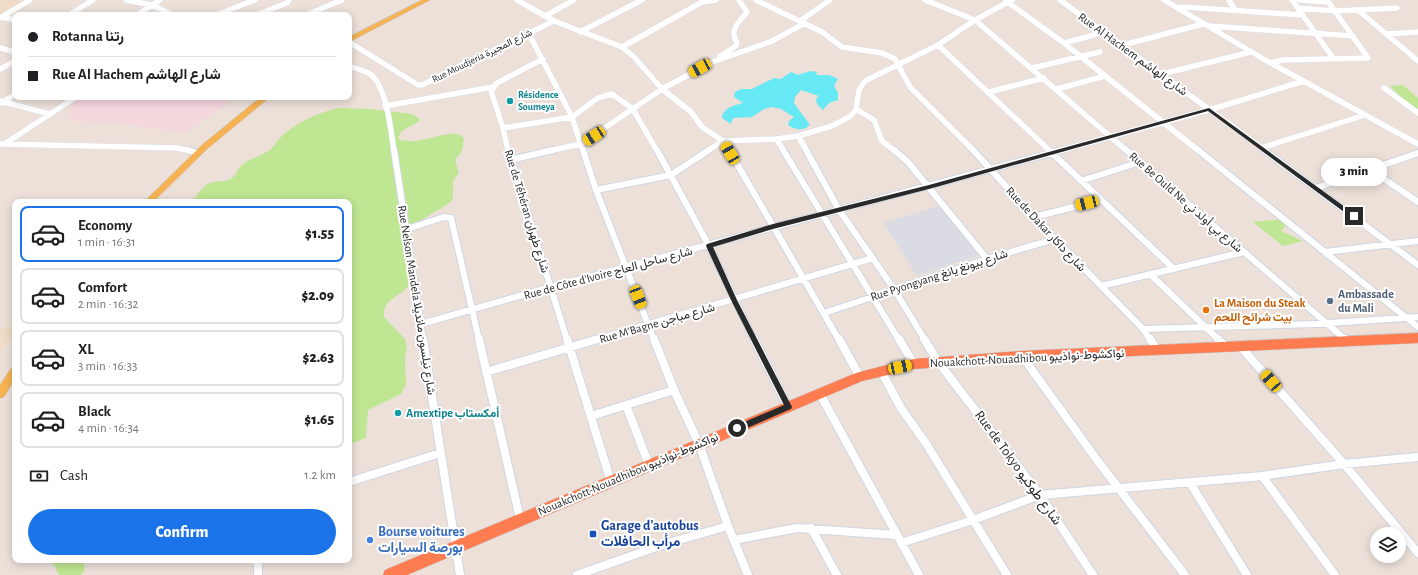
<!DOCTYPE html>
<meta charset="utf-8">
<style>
body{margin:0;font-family:"Alegreya Sans",Vazirmatn,sans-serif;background:#f6f6f6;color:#202124;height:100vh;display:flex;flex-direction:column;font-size:15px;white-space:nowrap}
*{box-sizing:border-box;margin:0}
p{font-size:13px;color:#757577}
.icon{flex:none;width:22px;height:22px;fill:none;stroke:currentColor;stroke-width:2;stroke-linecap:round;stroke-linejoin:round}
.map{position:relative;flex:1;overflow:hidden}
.side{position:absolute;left:12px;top:199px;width:340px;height:364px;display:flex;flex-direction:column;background:#fff;border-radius:8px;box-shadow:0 2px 10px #0003}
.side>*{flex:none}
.hud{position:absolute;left:12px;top:12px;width:340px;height:88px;border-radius:8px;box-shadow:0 2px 10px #0003;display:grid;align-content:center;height:88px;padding:0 16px;background:#fff}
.controls{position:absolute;left:1370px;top:527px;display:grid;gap:8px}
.controls a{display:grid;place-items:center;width:36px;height:36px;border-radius:50%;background:#fff;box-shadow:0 2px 10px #0003;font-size:20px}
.end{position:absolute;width:18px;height:18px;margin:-9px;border:5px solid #292929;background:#fff;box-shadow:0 0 0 2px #fff}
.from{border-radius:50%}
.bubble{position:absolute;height:28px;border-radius:14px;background:#fff;box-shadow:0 2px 10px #0003;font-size:13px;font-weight:800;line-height:28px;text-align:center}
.car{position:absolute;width:12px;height:24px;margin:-12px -6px;border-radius:5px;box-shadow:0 0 3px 1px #0007;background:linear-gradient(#f5c518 24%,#345 0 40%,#f5c518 0 76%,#345 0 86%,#f5c518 0)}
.hud b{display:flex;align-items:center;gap:14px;height:38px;font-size:15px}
.hud b+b{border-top:1px solid #e0e0e0}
.hud i{width:10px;height:10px;background:#202124}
ul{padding:7px 0 0;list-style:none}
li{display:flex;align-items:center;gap:12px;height:56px;margin:0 8px 6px;padding:0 8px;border:2px solid #e0e0e0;border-radius:8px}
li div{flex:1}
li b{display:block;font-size:15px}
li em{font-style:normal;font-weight:800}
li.active{border-color:#1a73e8}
li>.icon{width:36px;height:36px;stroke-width:1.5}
.pay{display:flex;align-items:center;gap:10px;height:44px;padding:0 16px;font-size:15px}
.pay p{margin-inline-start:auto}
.primary-button{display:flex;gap:8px;margin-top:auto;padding:8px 16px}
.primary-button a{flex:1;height:46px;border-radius:24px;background:#1a73e8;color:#fff;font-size:16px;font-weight:800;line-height:46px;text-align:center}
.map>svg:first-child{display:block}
.industrial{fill:#dbdbe4}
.education{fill:#efdbc7}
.medical{fill:#f4d6dd}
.green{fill:#bfe692}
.water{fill:#66e9f4}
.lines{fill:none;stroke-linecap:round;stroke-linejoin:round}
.minor-far2-casing{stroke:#cfd6e3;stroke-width:6}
.minor-far1-casing{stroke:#cfd6e3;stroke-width:8}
.minor-casing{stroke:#cfd6e3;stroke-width:10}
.major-casing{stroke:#c3c3c3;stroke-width:1}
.highway-casing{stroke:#c3c3c3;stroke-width:1}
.minor-far2{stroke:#fff;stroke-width:5.5}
.minor-far1{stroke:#fff;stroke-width:6}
.minor{stroke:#fff;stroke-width:8}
.major{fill:#f7b253;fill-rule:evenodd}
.highway{fill:#ff7c51;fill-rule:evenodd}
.route{fill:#292929}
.culture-dot{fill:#0f9aa8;stroke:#fff;stroke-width:1.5}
.service-dot{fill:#5c6f8a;stroke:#fff;stroke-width:1.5}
.food-dot{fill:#e8710a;stroke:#fff;stroke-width:1.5}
.transit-dot{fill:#1a4fb4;stroke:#fff;stroke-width:1.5}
.shop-dot{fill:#3f7fe0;stroke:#fff;stroke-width:1.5}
.labels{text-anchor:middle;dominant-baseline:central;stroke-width:4;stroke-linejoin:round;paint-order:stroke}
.far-street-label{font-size:10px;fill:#292929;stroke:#fff}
.far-culture-label{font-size:10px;font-weight:bold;fill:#0d838f;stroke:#fff;text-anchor:start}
.street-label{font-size:12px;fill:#292929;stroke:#fff}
.service-label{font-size:12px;font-weight:bold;fill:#4e5e75;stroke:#fff;text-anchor:start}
.food-label{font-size:12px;font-weight:bold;fill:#c56008;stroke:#fff;text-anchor:start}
.culture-label{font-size:12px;font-weight:bold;fill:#0d838f;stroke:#fff;text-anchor:start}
.near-street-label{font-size:14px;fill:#292929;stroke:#fff}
.near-transit-label{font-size:14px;font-weight:bold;fill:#164399;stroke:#fff;text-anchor:start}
.near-shop-label{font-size:14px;font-weight:bold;fill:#366cbe;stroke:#fff;text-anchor:start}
</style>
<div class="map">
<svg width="1418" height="575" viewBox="0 0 1418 575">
<rect width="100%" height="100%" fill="#ece0d9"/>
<path class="industrial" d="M939,206L979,255L917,276L883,223Z"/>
<path class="education" d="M0,0H29L0,16Z
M15,324V332L0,353V329Z"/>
<path class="medical" d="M80,97H235L186,133L117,123L73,121V119H70L73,101Z"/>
<path class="green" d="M1403,85L1418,98V110L1403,99L1390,86Z
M339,108L370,109L412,114L417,117L420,120C413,127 402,127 398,137L400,140C405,140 411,142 416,141C432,139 445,131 461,135L464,139L462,151L455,160L459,173L453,181V197L451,202L420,221L408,237C409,246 413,275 411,281C403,299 383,295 384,317L405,339L407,347L405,359L406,385L401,394L368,410L366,438L349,444V202H193C197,194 204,183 214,182C220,181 226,182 232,178C237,174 237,168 243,164C251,158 261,156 270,150C274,146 276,142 280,138C295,123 319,112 339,108Z
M1291,218L1281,231L1303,241L1283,246L1253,222Z
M52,560H83L85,569L81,575H59Z"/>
<path class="water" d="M810,71L817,72L816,75H829L838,79L834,86L838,93V100L829,103L823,110L817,104L816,99L819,96L801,90L795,97L794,103L810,125C804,131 794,130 788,125L789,121L794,117L781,109L772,107L764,109L752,117L733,118L731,124L722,118C724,107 733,106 743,103L734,97L735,92L741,89H752L774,78L781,79L791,72L798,75Z"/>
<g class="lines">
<defs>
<path id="minor-far2" d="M126,0L152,5L173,15
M517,0L554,21L622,47L634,57L662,89L691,112L702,127L723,141L776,139L798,136L832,126L851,116L856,109L859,90L865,81L938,45L975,20L1012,0
M756,0L822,32L842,47L882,53L895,59L910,87L974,151
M925,0L975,20L1127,151
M1060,0L1266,151
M1164,0L1267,61L1418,144
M1229,0L1235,10
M1292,0L1333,58
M1299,0L1328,2
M1006,1L1064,43L1199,151
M1177,8L1184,7L1303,15
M1298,8L1335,11L1397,8
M1358,10L1418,61
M69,15L93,0
M137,15L160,0
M216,15L255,0
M256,15L287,3L289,0
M306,15L342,0
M545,16L574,0
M2,17L15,20
M0,18L30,0
M800,21L830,0
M1209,26L1353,36
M580,32L642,0
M529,34L572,117L583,151
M1387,34L1418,32
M349,42L418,85H422L554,21
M1064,43L1105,32
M938,45L1050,151
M1123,45L1203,24
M622,47L702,2L716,0
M0,48L15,52
M720,56L736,46L737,43C729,30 738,23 747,12L739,0
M1271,63L1282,60L1368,58L1327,0
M349,66C356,69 364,70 370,74C387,86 391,132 394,151
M1032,68L1100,52
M0,69L15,61
M1162,74L1251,52
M1384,88L1418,113
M1057,89L1105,76
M989,92L1044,78
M0,101L50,114
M2,103L15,94
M385,106L493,87
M856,109L874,120L882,141L895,151
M503,128L572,117L598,98L612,94L633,109L657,151
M798,136L807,151
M776,139L784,151
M6,143L76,97
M0,144L177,148L191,151
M1261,148L1365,115
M508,151L503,128L491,91L497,83L543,59
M548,151L581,144L662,89L712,62L770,42L805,23
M707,151L723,141L729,151
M1058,151L1209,110L1304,81"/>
<path id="minor-far1" d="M187,150L197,153
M394,150L423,340
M508,150L567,340
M583,150L596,190L654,340
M657,150L709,246L754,340
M729,150L839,340
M783,150L899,340
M806,150L839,210L894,289L925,340
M894,150L908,162L987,259
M973,150L1034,217L1143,329L1150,340
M1049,150L1174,269
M1126,150L1346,340
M1198,150L1418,327
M1264,150L1418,265
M510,160L553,150
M1371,170L1418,202
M1081,181L1140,162
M1316,188L1418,153
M596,190L671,175L709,150
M1034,217L1101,200
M407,229L444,217L451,218L479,340
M1325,252L1418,241
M1150,274L1219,340
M1101,286L1244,252
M824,313L987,259L1055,239
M421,324L551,287L1062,150
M1143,329L1315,324L1418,317
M595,340L873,258"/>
<path id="minor" d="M423,339L460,575
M479,339L520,519
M567,339L611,482
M654,339L674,390L699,444L728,526L748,575
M754,339L788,407
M839,339L860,377
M899,339L914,364
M924,339L939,363L1040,495L1093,575
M1150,339L1158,351
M1218,339L1226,347
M1345,339L1347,341
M1240,346L1344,464L1418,553
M1022,356L1097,460L1185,575
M881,371L901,408L927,445L1007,575
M486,372L598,339
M820,394L919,575
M626,405L649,465
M591,416L674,390
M1262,476L1335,575
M349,482L440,453
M1190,483L1247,575
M811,528L837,575
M734,540L797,528L896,535
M901,543L973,520L1040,495L1262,476L1344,464L1418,457
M258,560V575
M577,575L665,544L728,526"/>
<path id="major" d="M422,0H430L349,42V37Z
M261,97H270L207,149L153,202H144L202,145Z
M15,366V378L4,397L0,398V385L12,367Z"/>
<path id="highway" d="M1418,333V343L1022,361L914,369L862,381L407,575H383L385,570L856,373L887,365L914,359L1022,351Z"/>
</defs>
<use href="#minor-far2" class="minor-far2-casing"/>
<use href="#minor-far1" class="minor-far1-casing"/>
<use href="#minor" class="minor-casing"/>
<use href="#major" class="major-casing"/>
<use href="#highway" class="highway-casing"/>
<use href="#minor-far2" class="minor-far2"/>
<use href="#minor-far1" class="minor-far1"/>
<use href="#minor" class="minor"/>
<use href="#major" class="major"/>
<use href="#highway" class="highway"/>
</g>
<path class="route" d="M1209,108L1356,215V218H1352L1208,111L929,189L773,229L713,247L737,300L792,407L791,409L740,431H735V426L784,405L731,300L706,246L707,244L773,224L929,185Z"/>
<g class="culture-dot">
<circle cx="510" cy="101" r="4"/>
<circle cx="398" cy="413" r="4"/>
</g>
<circle class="service-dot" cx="1330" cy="301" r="4"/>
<circle class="food-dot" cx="1206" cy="310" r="4"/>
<rect class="transit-dot" x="589" y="530" width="8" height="8" rx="2"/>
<circle class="shop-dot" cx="370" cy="540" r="4"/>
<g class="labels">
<g class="far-street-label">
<text transform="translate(482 56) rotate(-26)">Rue Moudjeria شارع المجيرة</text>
</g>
<g class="far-culture-label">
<text x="518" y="95">Résidence<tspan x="518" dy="12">Soumeya</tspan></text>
</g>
<g class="street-label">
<text transform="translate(1133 54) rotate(36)">Rue Al Hachem شارع الهاشم</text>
<text transform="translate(1186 202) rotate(41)">Rue Be Ould Ne شارع بي أولد ني</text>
<text transform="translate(527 211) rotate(73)">Rue de Téhéran شارع طهران</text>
<text transform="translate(1046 229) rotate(47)">Rue de Dakar شارع داكار</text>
<text transform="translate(608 273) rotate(-15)">Rue de Côte d'Ivoire شارع ساحل العاج</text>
<text transform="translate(939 275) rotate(-18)">Rue Pyongyang شارع بيونغ يانغ</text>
<text transform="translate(417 300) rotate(81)">Rue Nelson Mandela شارع نيلسون مانديلا</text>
<text transform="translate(657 323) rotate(-16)">Rue M'Bagne شارع مباجن</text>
<text transform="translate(1027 358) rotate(-3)">Nouakchott-Nouadhibou نواكشوط-نواذيبو</text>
<text transform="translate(628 474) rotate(-23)">Nouakchott-Nouadhibou نواكشوط-نواذيبو</text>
</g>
<g class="service-label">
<text x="1338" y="294">Ambassade<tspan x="1338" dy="14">du Mali</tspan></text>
</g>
<g class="food-label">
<text x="1214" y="303">La Maison du Steak<tspan x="1214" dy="14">بيت شرائح اللحم</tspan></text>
</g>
<g class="culture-label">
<text x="406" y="413">Amextipe أمكستاب</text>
</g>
<g class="near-street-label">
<text transform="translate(1018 468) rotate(54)">Rue de Tokyo شارع طوكيو</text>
</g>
<g class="near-transit-label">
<text x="601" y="526">Garage d'autobus<tspan x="601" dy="16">مرأب الحافلات</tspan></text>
</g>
<g class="near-shop-label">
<text x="378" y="532">Bourse voitures<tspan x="378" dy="16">بورصة السيارات</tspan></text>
</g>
</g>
</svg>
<div class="controls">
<a><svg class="icon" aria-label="layers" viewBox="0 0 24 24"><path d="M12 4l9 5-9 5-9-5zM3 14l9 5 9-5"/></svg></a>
</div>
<i class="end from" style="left:737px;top:428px"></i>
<i class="end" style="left:1354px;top:216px"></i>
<div class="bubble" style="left:1321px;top:158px;width:66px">3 min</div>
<i class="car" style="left:700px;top:68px;rotate:241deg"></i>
<i class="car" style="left:594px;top:136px;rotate:237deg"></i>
<i class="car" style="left:730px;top:153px;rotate:330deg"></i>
<i class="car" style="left:1087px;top:203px;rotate:256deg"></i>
<i class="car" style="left:638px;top:297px;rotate:159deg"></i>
<i class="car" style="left:900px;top:367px;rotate:78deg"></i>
<i class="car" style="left:1271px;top:381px;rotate:319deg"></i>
<div class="hud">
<b><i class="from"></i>Rotanna رتنا</b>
<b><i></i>Rue Al Hachem شارع الهاشم</b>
</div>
<section class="side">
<ul>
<li class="active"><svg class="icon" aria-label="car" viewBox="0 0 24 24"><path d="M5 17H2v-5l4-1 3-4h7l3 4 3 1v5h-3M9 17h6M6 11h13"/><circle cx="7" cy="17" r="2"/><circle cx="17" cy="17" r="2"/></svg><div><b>Economy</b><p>1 min · 16:31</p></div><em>$1.55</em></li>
<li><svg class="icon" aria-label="car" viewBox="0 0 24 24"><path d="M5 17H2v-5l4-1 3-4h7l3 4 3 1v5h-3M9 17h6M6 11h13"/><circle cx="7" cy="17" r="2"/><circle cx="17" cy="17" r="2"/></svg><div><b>Comfort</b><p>2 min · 16:32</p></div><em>$2.09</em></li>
<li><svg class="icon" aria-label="car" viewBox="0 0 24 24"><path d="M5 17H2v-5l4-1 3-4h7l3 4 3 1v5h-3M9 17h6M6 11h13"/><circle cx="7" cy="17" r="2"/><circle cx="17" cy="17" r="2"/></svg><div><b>XL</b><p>3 min · 16:33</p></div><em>$2.63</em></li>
<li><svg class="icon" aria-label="car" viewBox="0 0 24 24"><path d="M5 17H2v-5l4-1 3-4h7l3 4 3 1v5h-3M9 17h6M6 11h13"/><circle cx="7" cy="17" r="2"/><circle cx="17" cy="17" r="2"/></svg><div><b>Black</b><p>4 min · 16:34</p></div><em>$1.65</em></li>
</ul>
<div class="pay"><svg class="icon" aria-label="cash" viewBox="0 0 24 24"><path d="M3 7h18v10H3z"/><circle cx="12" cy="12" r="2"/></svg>Cash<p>1.2 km</p></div>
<div class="primary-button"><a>Confirm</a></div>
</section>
</div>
